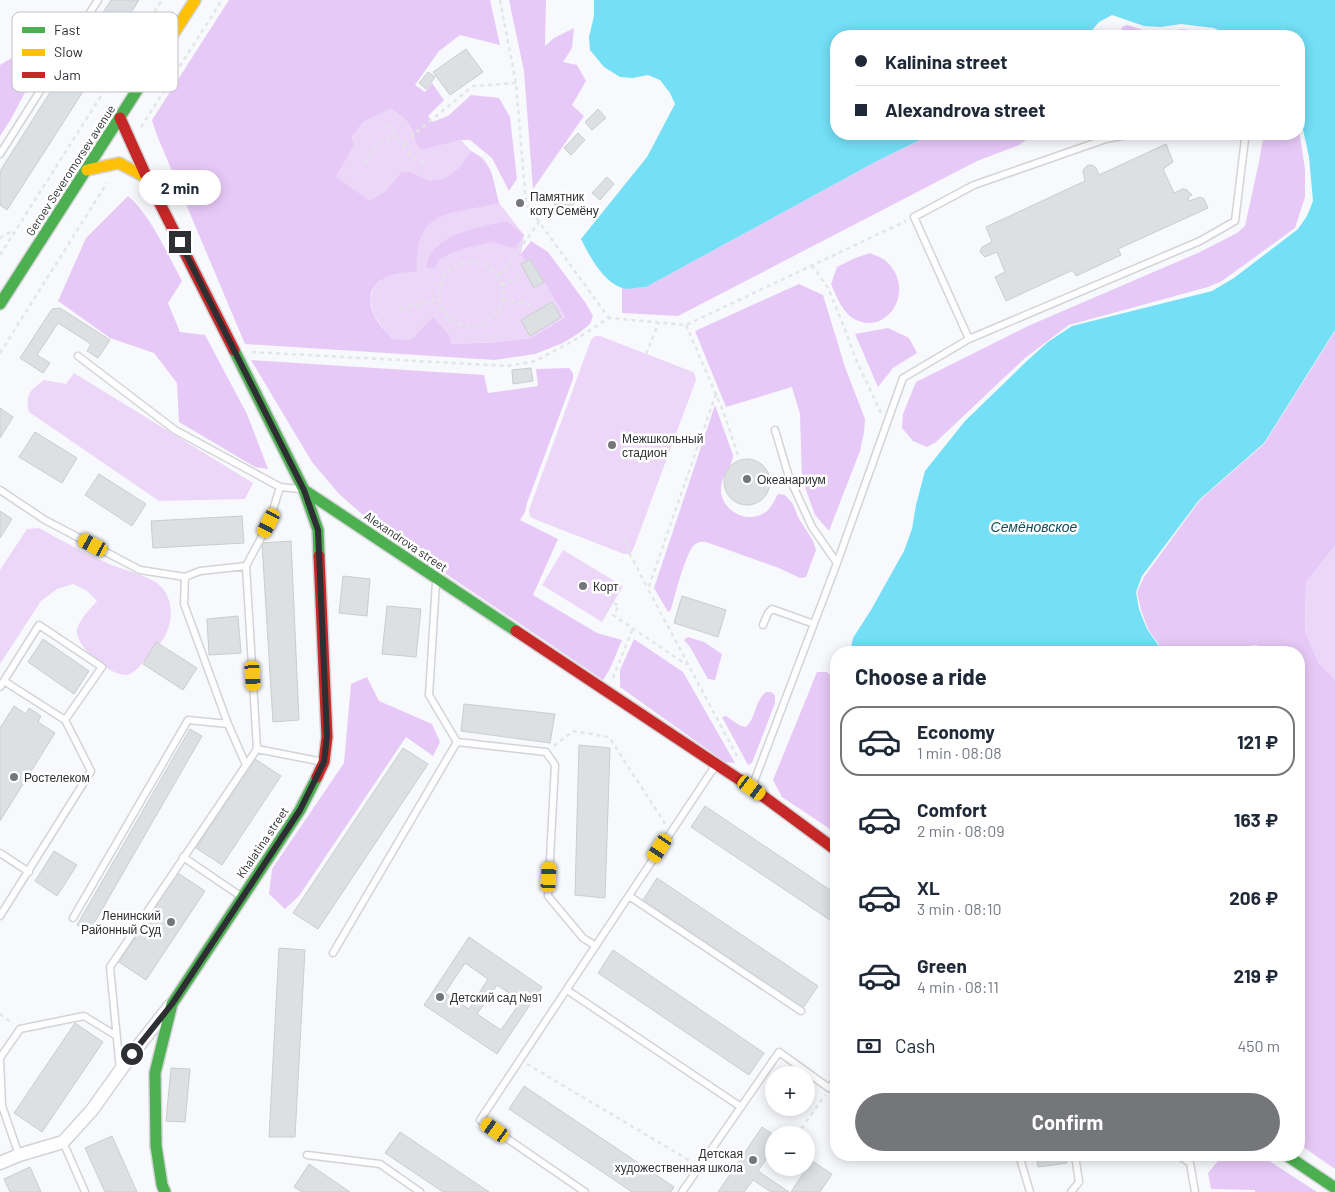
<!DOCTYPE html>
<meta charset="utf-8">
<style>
body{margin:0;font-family:Barlow,sans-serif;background:#f6f6f7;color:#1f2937;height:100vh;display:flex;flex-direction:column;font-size:19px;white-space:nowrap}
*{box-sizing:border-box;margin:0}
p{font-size:16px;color:#747a83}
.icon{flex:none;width:28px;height:28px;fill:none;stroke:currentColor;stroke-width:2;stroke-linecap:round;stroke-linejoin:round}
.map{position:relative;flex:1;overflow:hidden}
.drawer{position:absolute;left:830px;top:646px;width:475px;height:515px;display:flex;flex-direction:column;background:#fff;border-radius:20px;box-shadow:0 2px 12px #0003}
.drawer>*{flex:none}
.hud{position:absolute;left:830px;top:30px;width:475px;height:110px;border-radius:20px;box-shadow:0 2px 12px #0003;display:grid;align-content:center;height:110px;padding:0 25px;background:#fff}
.tools{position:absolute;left:765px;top:1066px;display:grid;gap:10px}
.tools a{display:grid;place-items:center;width:50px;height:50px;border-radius:50%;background:#fff;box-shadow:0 2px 12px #0003;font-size:25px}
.end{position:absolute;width:22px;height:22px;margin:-11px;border:6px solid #2d2f33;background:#fff;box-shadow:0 0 0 2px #fff}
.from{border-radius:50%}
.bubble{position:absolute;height:35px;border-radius:18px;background:#fff;box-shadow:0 2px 12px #0003;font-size:16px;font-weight:700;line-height:35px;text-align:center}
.car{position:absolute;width:15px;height:30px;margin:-15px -8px;border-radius:6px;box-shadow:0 0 4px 1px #0007;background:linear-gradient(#f5c518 24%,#345 0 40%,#f5c518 0 76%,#345 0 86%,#f5c518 0)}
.hud b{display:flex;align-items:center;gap:18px;height:48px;font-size:19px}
.hud b+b{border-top:1px solid #e0e1e3}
.hud i{width:12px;height:12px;background:#1f2937}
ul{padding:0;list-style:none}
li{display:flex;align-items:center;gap:15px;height:70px;margin:0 10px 8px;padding:0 15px;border:2px solid transparent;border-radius:20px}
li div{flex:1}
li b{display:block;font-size:19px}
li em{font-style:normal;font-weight:700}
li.on{border-color:#747679}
li>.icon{width:45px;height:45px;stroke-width:1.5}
h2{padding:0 25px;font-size:22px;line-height:60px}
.pay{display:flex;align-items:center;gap:12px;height:55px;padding:0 25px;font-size:19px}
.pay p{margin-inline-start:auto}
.button{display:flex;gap:10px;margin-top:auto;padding:10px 25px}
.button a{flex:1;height:58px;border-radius:30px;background:#747679;color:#fff;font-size:20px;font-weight:700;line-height:58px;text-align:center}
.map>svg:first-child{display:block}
.green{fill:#edd7f9}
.forest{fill:#e7c9f7}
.water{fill:#74dff5}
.building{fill:#dde0e3;stroke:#cacdcf;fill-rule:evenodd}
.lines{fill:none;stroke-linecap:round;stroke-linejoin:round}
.lane-casing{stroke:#d2d4d7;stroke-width:9}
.street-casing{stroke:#d2d4d7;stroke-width:15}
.fast-casing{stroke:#d2d4d7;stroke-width:14}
.slow-casing{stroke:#d2d4d7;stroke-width:14}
.jam-casing{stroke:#d2d4d7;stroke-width:14}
.path{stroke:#e4e5e6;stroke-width:2.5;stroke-dasharray:4 4;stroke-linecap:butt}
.lane{stroke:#fefeff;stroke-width:6}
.street{stroke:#fefeff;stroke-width:12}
.fast{stroke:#4caf50;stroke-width:11}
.slow{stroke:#ffc107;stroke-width:11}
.jam{stroke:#c62828;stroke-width:11}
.route{stroke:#2d2f33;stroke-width:6}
.poi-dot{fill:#747679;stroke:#fff;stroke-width:2}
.labels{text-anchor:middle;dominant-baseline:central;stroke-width:5;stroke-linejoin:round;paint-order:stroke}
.street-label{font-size:12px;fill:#2d2f33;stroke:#fff}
.poi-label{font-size:12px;fill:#2d2f33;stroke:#fff;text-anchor:start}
.water-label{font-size:14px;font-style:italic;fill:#104f5b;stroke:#fff}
.key{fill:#fff;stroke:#c0c1c2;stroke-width:1}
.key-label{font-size:14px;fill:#2d2f33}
</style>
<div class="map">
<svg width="1335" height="1192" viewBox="0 0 1335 1192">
<rect width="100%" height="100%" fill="#f7f9fc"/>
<path class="green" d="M391,109C399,114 407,120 412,129C416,138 413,142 422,150L461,140L471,151L483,158L490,169L499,203L524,235L521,254L530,258L565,317L531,338L500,342L450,344L391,339L374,315L370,299L374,287L384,278L401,273L336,177L354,146L352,137L363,122Z
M595,336H600L693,372L695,375L696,380L633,550L630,554H624L534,519L530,516L529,510L591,340Z
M74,373L253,483L245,499L159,501L29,412C25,393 30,391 44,380L66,384Z
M39,528C61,540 84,553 107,563C120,569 146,575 157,583C174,596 174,620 164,638C160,644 154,650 149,655C144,661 137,671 130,674C114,681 73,645 77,629C80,619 90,609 97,601L86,590L73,584L57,589L41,601L0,664V570L27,529Z
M1335,546V680L1318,662L1305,631L1306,582Z
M563,550L623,586L602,622L542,585Z"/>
<path class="forest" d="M229,0H490L500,45L460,35L439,51L415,85L425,92L432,83L444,100L428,116L432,122L448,116L471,95L499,98L510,117L517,179L509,191L492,158L470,140H461L422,150C412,141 417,139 412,129C407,120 399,114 391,109L363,122L352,137L354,146L336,177L370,201L385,192L402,172H411L428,181L445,179L459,168L471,151C495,166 492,178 499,203C449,215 414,208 417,272C397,272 365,278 371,306C372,309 373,314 375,317C379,324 386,332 392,339L411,340L433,317L449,335L451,344L500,342L531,338L565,317L530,258L526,261L521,254L531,241L548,252L585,302L593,316L590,324L579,333L563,343L535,354L495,360L245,344L156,133L152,120Z
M509,0H546L545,46L554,38L574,28L572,48L563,62L577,65L586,81L572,105L584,116L533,189L524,71Z
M63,21L11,119L0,136V65L10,59L42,32Z
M1127,25L1153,33L1184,29L1215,36H1121L1122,27Z
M1299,130L1305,169V197L1295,228L1222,281L1208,287L1069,325L1025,358L936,442L927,447L913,441L902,428L903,414L916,382L1028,326L1200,252L1237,233L1245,226L1259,162L1264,134H1299Z
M932,134H1035L1019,145L977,161L678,316L622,313V288L646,287L877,161Z
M128,196C150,214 168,255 182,281L168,303L180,332L205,335L247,414L268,469L255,467L179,422L177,383L154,353L110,338L58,301L86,238Z
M506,221L524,235L515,248L491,242L466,248L449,254L439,260L434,268L426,267C428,261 429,255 434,250C450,231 483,227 506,221Z
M870,253C876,256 883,258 887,262C918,292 884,340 851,317C841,309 836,295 831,284L837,267L855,258Z
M799,284L823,295L845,367L865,419L864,432L860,451L829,531L815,515L802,479L800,414L792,387L726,407L695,331Z
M888,328L909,338L917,353L893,368L878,387L855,334Z
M1335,331V546L1306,582L1305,631L1318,662L1335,680V1169L1299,1144V652H1268L1256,645L1205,652H1176L1159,645L1148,629L1141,610L1137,592L1144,577L1200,500L1264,444Z
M251,360L484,375L488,393L538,386L536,369L569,368L573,373V379L527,503L525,512L520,520L558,539L533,595L597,633L622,640C616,653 612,668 603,680L409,549L362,514L339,494L312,462Z
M715,405L733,455C733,467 722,474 721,487C719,511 750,527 768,510C772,506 775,499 778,494L785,495L793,504L798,517L813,541L816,550L806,577L800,578L779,568L706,542C702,541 697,542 694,545C686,553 674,597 671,610L668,612L654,588Z
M688,637L704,642L722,654L715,680L708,679L690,647L684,640Z
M634,639L683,672L735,763L725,762L620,687V670Z
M817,672H827L836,681V833L782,797L773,780Z
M367,677L379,701L432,724L440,742L433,756L406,737L299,896L285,909L269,894L272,869L344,763L351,684Z
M766,692H771L775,695V703L752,763L748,765L722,717L726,716L739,725L746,727C756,718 755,700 766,692Z
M1223,1155H1260L1317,1192H1255V1190L1211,1189L1208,1173Z"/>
<path class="water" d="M594,0H1335V330L1264,443L1199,500L1142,576L1136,592L1139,609L1147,629L1158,645L1173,652H850L853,638L871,610L904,551L912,529L916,505L925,471L965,421L1029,359L1048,342L1072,326L1212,291L1234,278L1298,229L1307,216L1313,201L1309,157L1299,111V36H1231L1214,28L1181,24L1161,27L1144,26L1112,15L1099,22L1087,36H836V134H932L877,161L646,287C639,287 628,290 622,288C603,282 589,255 581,239L647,157L675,104L670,93L660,80L648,75L633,78L620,77L604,67L590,50L589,37L594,16Z"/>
<path class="building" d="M111,0H139L111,44L91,31Z
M466,49L483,72L450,95L433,72Z
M428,72L435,77L426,89L419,83Z
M61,75L84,90L7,210L0,205V171Z
M598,109L606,118L592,130L585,122Z
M578,133L585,140L571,155L564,148Z
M1166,144L1173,162L1163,169L1174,193L1183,189L1187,190L1192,195L1188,197L1189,201L1200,197L1204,199L1208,208L1118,249L1121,255L1076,276L1073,270L1006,301L995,277L1005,272L997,252L985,257L980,252L982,247L992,242L986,227L1085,181L1083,170L1088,165H1092L1096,168L1099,175Z
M607,177L614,184L600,200L592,193Z
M563,193L574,204L564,214L553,203Z
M530,259L544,282L534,288L521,264Z
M552,302L561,317L530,336L521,320Z
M60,308L110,340L98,358L87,351L91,344L58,323L37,355L50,363L43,373L20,358L52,309Z
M531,368L533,381L513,384L512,370Z
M0,408L13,417L0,438Z
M35,432L77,458L62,483L19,457Z
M724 482a23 23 0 1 1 46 0a23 23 0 1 1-46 0Z
M99,474L146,504L132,526L85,495Z
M0,511L12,519L0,538Z
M242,516L244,543L153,548L151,521Z
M291,541L299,720L273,722L262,543Z
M343,576L370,579L367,616L339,613Z
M682,596L726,610L718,637L674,623Z
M387,606L421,609L416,657L382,654Z
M238,616L241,653L209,655L207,619Z
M43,639L89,671L74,694L28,662Z
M156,642L197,668L183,690L143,664Z
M464,704L555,714L550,743L461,731Z
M14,706L26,714L29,708L41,716L38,722L55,733L0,821V728Z
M190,729L202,736L89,932L77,925Z
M579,745L610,748L605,898L575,895Z
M403,748L428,764L318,929L293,913Z
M255,759L281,776L222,865L196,848Z
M705,806L836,894V924L691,827Z
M54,851L77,865L57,896L35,881Z
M178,873L205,891L146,980L119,962Z
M657,878L818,986L803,1008L643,900Z
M469,937L542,987L497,1054L424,1005ZM465,963L488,979L469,1009L445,993ZM497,985L521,1001L501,1030L477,1014Z
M279,948L305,950L295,1137H269Z
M613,950L764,1053L749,1075L598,973Z
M75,1023L103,1042L42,1132L14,1113Z
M171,1068L190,1069L185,1122L166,1121Z
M524,1086L674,1187L671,1192H632L509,1109Z
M762,1127L774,1135V1148L758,1171L789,1192H771L753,1180L744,1192H718Z
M400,1132L489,1192H443L385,1153Z
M112,1136L137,1192H105L85,1148Z
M1036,1155H1066L1067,1163L1038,1167Z
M806,1157L832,1174L820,1192H791L806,1169L804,1168H806Z
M309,1164L350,1192H302L294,1187Z
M30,1167L41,1192H10L4,1179Z"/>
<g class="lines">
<defs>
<path id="lane" d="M0,154L98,0
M969,339L914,217L974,185L1106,139L1132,134
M78,356L175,430L280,487
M775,430L789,477L812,527L837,563
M0,490L45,520L140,570L185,577L200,571L246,566
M185,577L184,604L228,724L246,765
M436,582L429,695L457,742
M763,625L768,613L772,609L814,624
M4,681L65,720
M0,687L39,625L102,667L65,720L91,771L0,916
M257,749L323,762
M752,787L837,563L903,378L969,339L1200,241L1235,221L1245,139L1239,134
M0,853L29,872
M183,857L242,897
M629,896L801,1011
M73,918L188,720L228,724
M333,953L457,742L546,752L555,765L548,896L583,938L596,946
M567,990L741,1107
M120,1070L110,967L257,749L246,566L269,523L280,487L300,489
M63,1142L85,1192
M19,1155L2,1106L0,1058L20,1029L84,1016L115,1035
M307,1155L380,1164L420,1192
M1019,1155L1030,1192
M1178,1155L1190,1163L1195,1192
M585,1192L480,1120L715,766
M682,1192L779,1052L829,1088L836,1079
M1071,1192L1079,1182L1075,1155"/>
<path id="street" d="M0,1163L19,1155L63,1142L92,1110L132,1054L170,1006"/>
<path id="fast" d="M0,304L159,56
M234,350L304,490L318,530L319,556
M304,490L516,631
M1286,1155L1335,1188
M165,1192L162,1185L156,1146L155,1073L172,1004L300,810L317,777"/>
<path id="slow" d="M159,56L195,0
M87,170L119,163L147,178"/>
<path id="jam" d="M120,118L147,178L234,350
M516,631L752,788L836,850
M317,777L324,762L327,737L319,556"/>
</defs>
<use href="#lane" class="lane-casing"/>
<use href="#street" class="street-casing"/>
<use href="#fast" class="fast-casing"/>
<use href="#slow" class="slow-casing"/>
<use href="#jam" class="jam-casing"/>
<path class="path" d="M500,0L516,83L526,204L609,318
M386,125L402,144
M141,127L222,0
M424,162L412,157L402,144L473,86L516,83
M365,163L376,147L394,135
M0,238L14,230
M0,255L162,0
M439 294a32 32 0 1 1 64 0a32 32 0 1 1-64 0Z
M812,265L828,288L842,322L857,362L881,413
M498,275L511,261L539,222
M502,285L523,275
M503,298L530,305
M400,309L439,299
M686,325L723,411L738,455
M252,352L508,366L535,361L573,341L609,318L686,325L906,221
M0,353L107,183
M646,354L659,322
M716,394L648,589L739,760
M625,538L630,554L648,589
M614,603L619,606L613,615L687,665
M613,678L633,628
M554,746L573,731L609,737L666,825
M0,1014L13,1024
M527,1064L692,1162
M797,1135L825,1095"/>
<use href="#lane" class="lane"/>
<use href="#street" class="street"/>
<use href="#fast" class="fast"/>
<use href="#slow" class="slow"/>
<use href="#jam" class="jam"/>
</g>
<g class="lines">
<path class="route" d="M132,1054L172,1004L300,810L324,762L327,736L318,530L304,490L180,242"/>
</g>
<g class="poi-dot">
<circle cx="520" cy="203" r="5"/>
<circle cx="612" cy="445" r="5"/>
<circle cx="747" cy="479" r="5"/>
<circle cx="583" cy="586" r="5"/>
<circle cx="14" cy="777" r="5"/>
<circle cx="171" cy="922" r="5"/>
<circle cx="440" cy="997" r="5"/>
<circle cx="753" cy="1160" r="5"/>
</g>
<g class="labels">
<g class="street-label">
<text transform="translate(70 170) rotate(-57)">Geroev Severomorsev avenue</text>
<text transform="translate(406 541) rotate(34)">Alexandrova street</text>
<text transform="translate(262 842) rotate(-56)">Khalatina street</text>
</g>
<g class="poi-label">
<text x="530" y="196">Памятник<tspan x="530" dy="14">коту Семёну</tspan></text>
<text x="622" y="438">Межшкольный<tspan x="622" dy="14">стадион</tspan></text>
<text x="757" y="479">Океанариум</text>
<text x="593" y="586">Корт</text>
<text x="24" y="777">Ростелеком</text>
<text x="161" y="915" text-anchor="end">Ленинский<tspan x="161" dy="14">Районный Суд</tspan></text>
<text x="450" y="997">Детский сад №91</text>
<text x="743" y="1153" text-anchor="end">Детская<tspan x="743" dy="14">художественная школа</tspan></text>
</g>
<g class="water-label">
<text x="1034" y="526">Семёновское</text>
</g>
</g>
<rect x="12" y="12" width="166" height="80" rx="8" class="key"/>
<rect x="22" y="27" width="23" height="6" fill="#4caf50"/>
<rect x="22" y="49" width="23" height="7" fill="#ffc107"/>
<rect x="22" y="72" width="23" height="6" fill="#c62828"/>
<g class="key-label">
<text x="54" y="35">Fast</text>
<text x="54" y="57">Slow</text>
<text x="54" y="80">Jam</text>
</g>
</svg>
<div class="tools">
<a>+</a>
<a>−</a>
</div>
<i class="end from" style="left:132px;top:1054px"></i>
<i class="end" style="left:180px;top:242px"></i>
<div class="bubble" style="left:139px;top:170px;width:82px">2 min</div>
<i class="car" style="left:269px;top:523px;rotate:208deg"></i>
<i class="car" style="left:93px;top:545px;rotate:298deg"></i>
<i class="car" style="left:253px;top:676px;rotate:176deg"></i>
<i class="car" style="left:752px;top:788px;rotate:126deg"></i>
<i class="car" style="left:660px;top:848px;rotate:213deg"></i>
<i class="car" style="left:549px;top:877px;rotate:3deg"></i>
<i class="car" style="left:495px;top:1130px;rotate:305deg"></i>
<div class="hud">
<b><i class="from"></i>Kalinina street</b>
<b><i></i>Alexandrova street</b>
</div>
<section class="drawer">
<h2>Choose a ride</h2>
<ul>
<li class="on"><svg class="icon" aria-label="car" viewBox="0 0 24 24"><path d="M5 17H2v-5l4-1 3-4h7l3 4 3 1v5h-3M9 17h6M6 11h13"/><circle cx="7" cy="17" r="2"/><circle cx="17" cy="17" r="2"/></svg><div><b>Economy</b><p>1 min · 08:08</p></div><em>121 ₽</em></li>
<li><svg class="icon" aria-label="car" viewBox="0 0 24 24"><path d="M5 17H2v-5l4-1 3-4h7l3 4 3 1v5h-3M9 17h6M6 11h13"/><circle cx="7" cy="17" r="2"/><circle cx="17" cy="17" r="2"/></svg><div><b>Comfort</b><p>2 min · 08:09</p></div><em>163 ₽</em></li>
<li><svg class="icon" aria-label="car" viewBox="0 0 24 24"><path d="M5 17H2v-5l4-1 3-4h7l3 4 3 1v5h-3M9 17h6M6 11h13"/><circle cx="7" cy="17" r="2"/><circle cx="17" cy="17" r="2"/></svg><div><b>XL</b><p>3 min · 08:10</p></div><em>206 ₽</em></li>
<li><svg class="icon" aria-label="car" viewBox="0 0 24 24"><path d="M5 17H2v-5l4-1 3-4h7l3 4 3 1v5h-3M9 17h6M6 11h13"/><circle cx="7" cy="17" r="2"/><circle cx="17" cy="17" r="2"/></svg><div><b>Green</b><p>4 min · 08:11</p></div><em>219 ₽</em></li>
</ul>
<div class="pay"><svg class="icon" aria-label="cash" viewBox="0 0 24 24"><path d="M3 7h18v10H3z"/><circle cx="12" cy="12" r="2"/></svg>Cash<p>450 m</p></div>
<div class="button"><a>Confirm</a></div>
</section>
</div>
